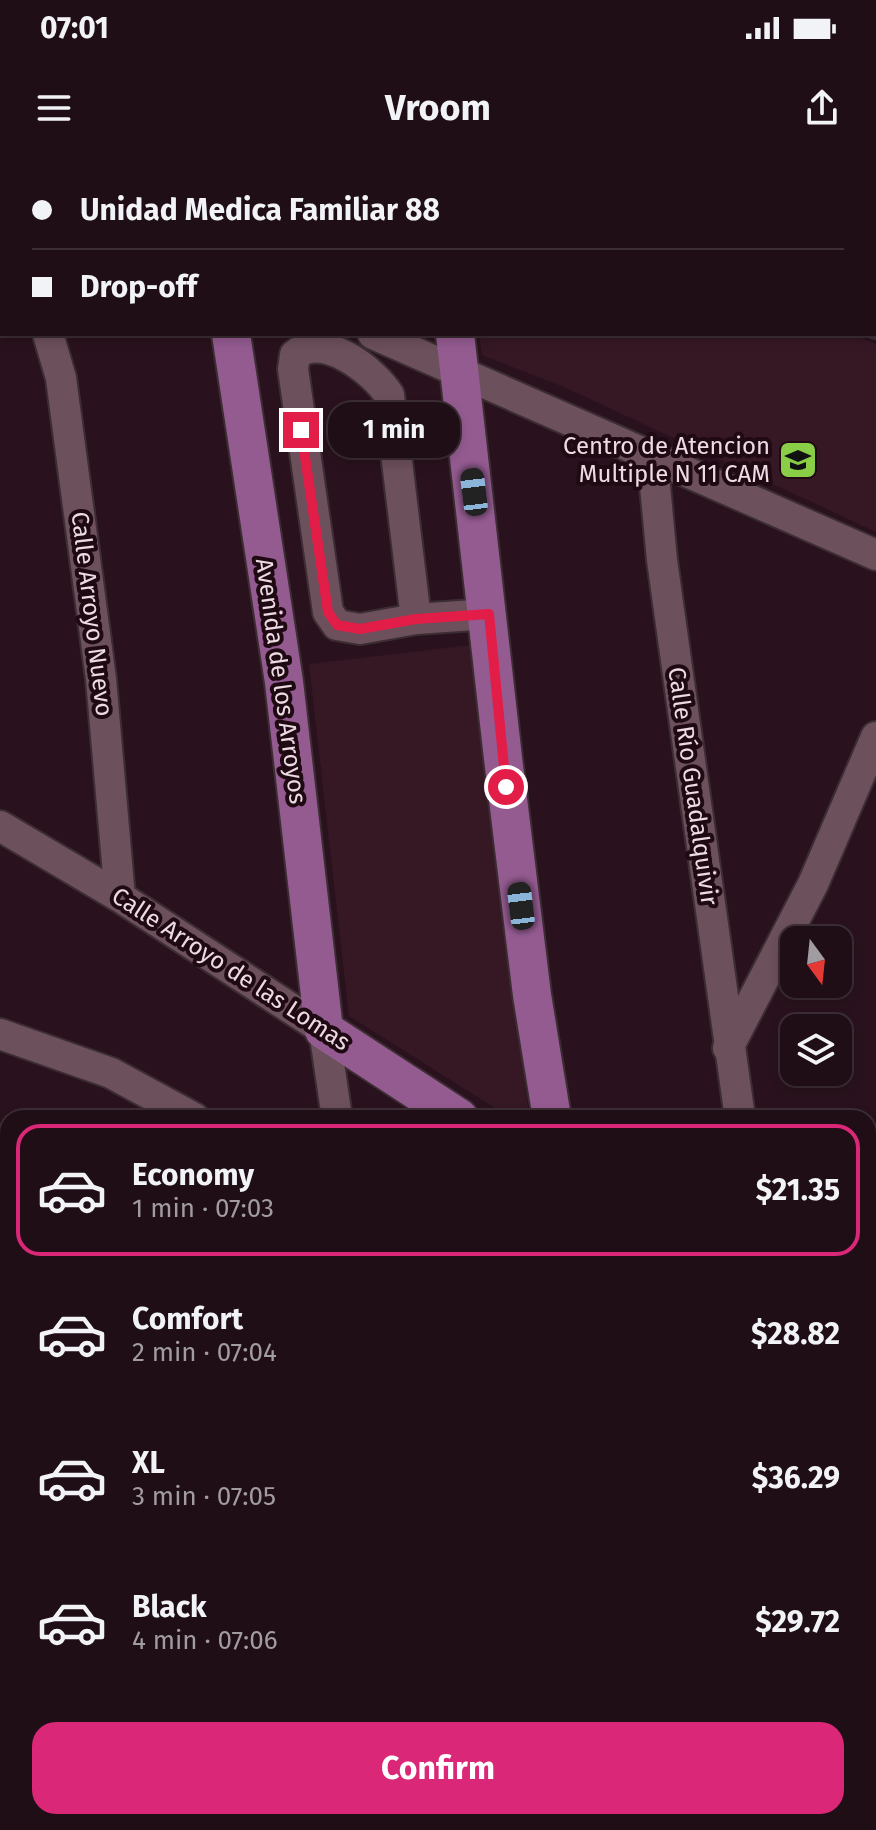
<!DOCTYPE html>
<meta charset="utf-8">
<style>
body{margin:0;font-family:"Fira Sans",sans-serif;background:#27171f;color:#f1f3f6;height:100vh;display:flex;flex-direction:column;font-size:30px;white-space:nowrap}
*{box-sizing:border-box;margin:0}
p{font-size:26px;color:#a19ca1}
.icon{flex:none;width:44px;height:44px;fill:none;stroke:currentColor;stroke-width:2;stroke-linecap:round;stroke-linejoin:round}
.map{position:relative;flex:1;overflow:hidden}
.side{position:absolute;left:0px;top:950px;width:876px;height:720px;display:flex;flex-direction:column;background:#1f0e16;border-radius:24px 24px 0 0;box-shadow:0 4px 12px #0003,0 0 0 2px #3c2e35}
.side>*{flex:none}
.guide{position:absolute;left:0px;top:0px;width:876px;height:176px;box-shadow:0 4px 12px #0003,0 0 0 2px #3c2e35;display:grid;align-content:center;height:176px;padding:0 32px;background:#1f0e16}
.needle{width:52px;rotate:165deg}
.controls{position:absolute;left:780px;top:766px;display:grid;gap:16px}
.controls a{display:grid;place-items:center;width:72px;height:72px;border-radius:16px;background:#1f0e16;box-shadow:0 4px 12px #0003,0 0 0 2px #3c2e35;font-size:40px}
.end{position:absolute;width:36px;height:36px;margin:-18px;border:10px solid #e11d48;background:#fff;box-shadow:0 0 0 4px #fff}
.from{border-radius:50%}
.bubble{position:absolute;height:56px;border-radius:24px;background:#1f0e16;box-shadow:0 4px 12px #0003,0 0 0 2px #3c2e35;font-size:26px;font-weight:700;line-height:56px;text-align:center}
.car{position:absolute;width:24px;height:48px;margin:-24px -12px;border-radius:10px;box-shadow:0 0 6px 2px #0007;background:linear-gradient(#222 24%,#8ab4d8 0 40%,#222 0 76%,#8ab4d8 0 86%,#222 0)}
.guide b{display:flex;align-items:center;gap:28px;height:76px;font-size:30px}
.guide b+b{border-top:2px solid #3c2e35}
.guide i{width:20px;height:20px;background:#f1f3f6}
ul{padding:14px 0 0;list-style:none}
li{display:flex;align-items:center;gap:24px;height:132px;margin:0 16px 12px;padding:0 16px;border:4px solid transparent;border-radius:24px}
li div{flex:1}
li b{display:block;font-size:30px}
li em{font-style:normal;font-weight:700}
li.active{border-color:#db2777}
li>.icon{width:72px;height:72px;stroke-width:1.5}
.cta{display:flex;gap:16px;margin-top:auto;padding:16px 32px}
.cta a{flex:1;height:92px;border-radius:24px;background:#db2777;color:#fff;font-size:32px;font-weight:700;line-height:92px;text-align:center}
.status{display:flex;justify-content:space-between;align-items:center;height:56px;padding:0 40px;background:#1f0e16;direction:ltr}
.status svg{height:22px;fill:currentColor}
header{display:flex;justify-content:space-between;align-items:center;height:104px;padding:0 32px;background:#1f0e16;font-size:36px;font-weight:700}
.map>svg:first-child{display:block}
.built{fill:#361825}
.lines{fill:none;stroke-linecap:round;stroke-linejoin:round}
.minor-casing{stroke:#3c2d33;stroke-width:34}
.major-casing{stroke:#3c2d33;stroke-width:42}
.minor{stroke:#6c505c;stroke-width:30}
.major{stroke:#945b91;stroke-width:38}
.route{stroke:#e11d48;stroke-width:10}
.labels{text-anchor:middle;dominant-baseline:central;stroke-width:8;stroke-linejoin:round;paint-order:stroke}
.poi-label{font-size:24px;fill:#ecdbe2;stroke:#1f0913;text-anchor:end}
.street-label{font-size:24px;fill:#ecdbe2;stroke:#1f0913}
</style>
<div class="status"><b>07:01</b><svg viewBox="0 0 49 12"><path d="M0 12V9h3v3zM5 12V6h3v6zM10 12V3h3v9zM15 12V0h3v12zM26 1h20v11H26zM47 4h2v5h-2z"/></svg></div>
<header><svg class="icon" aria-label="menu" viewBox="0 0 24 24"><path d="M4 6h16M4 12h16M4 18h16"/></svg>Vroom<svg class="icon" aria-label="share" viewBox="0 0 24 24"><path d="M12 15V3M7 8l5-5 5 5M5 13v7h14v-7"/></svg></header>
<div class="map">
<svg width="876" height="1670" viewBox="0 0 876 1670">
<rect width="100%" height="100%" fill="#29121d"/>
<path class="built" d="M479,174H852L876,184V372L564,227L482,195Z
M472,485L507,753L529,958H511L349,856L309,504Z"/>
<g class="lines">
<defs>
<path id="minor" d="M157,0L158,2
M284,0V2
M363,0L364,2
M558,0L561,2
M0,83L2,87
M874,162L876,163
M48,174L61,218L101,519L120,737
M373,174L876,395
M652,294L662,400L740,958
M416,459L389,235C374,211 323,171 295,195L293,209L328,452L337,465L360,469L416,459L489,454
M0,666L120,737L324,870L337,958
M0,874L111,913L194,958
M728,888L813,724L876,577
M868,1004L876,989
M0,1164L8,1169
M868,1207L876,1211
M0,1368L8,1373
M0,1589L8,1595
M868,1608L876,1619
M0,1628L8,1617
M86,1662L96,1670
M389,1662L400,1670
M738,1662L750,1670
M810,1662L819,1670
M256,1670L259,1662"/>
<path id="major" d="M214,0V2
M432,0V2
M231,174L284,522L324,870L459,958
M455,174L503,598L532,835L552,958
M868,1476L876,1487"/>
</defs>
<use href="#minor" class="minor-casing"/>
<use href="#major" class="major-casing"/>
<use href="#minor" class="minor"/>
<use href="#major" class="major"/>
</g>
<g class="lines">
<path class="route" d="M301,270L328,452L337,465L360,469L416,459L489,454L506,627"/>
</g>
<defs>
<symbol id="university-square" viewBox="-11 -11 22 22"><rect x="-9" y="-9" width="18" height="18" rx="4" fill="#8ace48" stroke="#1f0913"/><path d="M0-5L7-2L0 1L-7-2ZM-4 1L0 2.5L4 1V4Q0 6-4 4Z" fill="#111"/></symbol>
</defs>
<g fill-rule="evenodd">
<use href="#university-square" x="776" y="278" width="44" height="44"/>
</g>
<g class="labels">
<g class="poi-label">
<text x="770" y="286">Centro de Atencion<tspan x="770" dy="28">Multiple N 11 CAM</tspan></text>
</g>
<g class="street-label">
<text transform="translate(92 454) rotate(83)">Calle Arroyo Nuevo</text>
<text transform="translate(281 521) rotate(82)">Avenida de los Arroyos</text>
<text transform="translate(693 626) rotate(82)">Calle Río Guadalquivir</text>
<text transform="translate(231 809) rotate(33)">Calle Arroyo de las Lomas</text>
</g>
</g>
</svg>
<div class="controls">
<a><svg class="needle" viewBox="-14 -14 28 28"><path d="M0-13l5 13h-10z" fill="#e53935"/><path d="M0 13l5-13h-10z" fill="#a19ca1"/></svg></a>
<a><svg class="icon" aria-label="layers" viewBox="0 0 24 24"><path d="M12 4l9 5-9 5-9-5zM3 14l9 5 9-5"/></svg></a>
</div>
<i class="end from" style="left:506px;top:627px"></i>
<i class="end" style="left:301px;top:270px"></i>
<div class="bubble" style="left:328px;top:242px;width:132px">1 min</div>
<i class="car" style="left:474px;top:332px;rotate:353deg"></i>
<i class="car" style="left:521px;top:746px;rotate:353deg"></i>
<div class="guide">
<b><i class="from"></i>Unidad Medica Familiar 88</b>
<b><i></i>Drop-off</b>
</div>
<section class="side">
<ul>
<li class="active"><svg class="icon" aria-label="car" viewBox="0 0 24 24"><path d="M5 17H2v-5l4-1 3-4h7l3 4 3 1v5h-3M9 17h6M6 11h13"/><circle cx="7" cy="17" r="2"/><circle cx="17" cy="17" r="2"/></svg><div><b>Economy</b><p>1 min · 07:03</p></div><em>$21.35</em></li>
<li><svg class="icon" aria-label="car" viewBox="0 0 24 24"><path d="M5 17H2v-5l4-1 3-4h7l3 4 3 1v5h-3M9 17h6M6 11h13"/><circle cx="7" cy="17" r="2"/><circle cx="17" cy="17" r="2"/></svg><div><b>Comfort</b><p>2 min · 07:04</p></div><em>$28.82</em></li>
<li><svg class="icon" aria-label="car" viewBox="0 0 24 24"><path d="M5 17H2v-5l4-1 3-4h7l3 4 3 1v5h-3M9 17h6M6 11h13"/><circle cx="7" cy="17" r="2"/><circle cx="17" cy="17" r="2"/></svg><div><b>XL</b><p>3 min · 07:05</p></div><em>$36.29</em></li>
<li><svg class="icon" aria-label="car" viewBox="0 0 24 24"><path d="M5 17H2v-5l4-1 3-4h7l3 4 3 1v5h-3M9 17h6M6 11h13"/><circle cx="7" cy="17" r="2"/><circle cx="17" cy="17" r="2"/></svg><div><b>Black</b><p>4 min · 07:06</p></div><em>$29.72</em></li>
</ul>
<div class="cta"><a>Confirm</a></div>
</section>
</div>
